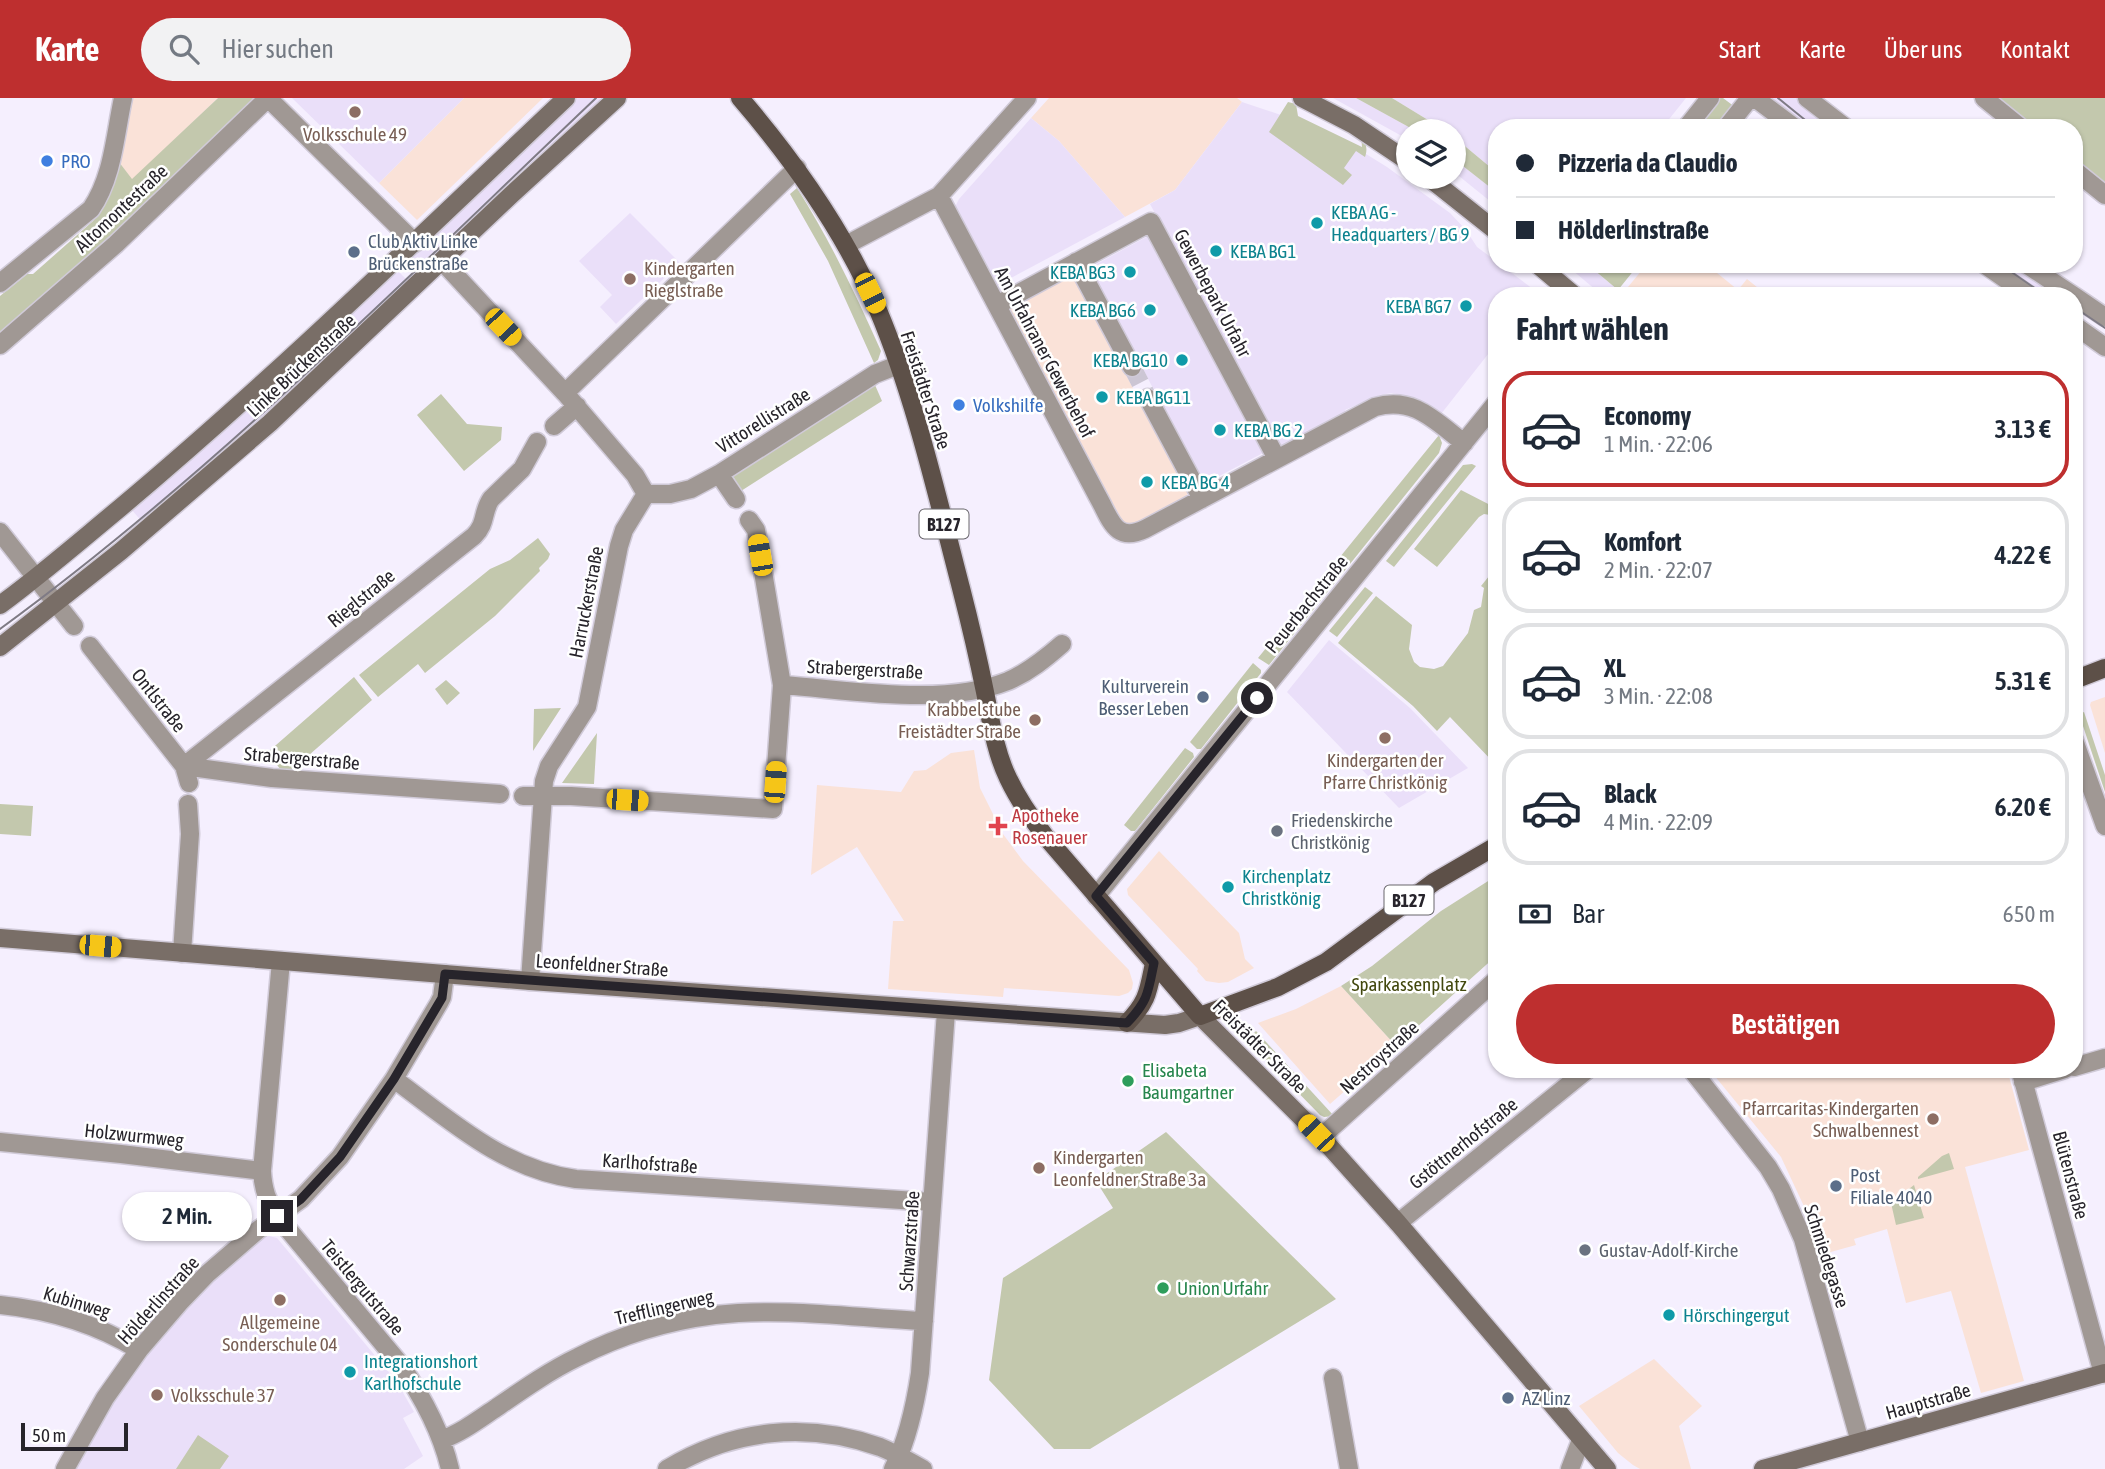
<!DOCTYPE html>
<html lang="de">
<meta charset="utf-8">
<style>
body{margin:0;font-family:"Asap Condensed",sans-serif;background:#f2f2f3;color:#1f2937;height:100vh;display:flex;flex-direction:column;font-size:26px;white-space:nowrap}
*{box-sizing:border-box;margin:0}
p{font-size:23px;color:#747a83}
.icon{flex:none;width:38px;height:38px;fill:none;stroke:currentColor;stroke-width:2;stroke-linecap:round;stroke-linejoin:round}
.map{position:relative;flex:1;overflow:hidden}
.details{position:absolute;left:1488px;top:189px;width:595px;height:791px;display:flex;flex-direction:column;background:#fff;border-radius:28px;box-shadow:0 2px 5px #0004}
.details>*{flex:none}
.guide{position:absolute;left:1488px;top:21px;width:595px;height:154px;border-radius:28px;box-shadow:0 2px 5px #0004;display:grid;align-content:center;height:154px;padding:0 28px;background:#fff}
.controls{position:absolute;left:1396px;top:21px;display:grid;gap:14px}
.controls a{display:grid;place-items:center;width:70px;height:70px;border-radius:50%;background:#fff;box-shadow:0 2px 5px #0004;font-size:35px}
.scale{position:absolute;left:21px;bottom:18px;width:107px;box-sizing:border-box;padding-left:7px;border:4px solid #27242b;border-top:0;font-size:19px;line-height:24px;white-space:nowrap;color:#27242b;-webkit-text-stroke:5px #fff;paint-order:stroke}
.end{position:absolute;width:32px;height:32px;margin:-16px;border:9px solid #27242b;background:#fff;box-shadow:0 0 0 4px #fff}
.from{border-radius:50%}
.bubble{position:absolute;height:49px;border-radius:24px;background:#fff;box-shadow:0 2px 5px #0004;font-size:23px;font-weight:600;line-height:49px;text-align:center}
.car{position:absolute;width:21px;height:42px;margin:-21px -10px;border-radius:9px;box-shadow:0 0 5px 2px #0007;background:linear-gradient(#f5c518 24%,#345 0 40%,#f5c518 0 76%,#345 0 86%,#f5c518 0)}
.guide b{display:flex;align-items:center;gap:24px;height:66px;font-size:26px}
.guide b+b{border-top:2px solid #e0e1e3}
.guide i{width:18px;height:18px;background:#1f2937}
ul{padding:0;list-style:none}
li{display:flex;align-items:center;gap:21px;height:116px;margin:0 14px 10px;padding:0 14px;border:4px solid #e0e1e3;border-radius:28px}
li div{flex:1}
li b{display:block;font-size:26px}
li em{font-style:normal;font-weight:600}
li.active{border-color:#be2f2f}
li>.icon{width:63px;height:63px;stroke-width:1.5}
h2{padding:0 28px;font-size:32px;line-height:84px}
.pay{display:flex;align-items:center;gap:18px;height:77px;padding:0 28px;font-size:26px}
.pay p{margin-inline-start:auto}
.cta{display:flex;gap:14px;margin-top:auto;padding:14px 28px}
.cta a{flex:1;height:80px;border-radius:42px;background:#be2f2f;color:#fff;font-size:28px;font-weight:600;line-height:80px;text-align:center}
header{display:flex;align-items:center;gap:42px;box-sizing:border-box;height:98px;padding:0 35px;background:#be2f2f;color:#fff}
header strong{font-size:33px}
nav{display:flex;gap:38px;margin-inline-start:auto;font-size:24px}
.search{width:490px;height:63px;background:#f2f2f3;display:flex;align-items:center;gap:18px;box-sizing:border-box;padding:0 24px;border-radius:38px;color:#747a83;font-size:26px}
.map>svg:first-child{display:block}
.commercial{fill:#fae2d8}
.built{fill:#eadff9}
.green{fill:#c3c8ad}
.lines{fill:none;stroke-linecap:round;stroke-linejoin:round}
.street-tunnel{stroke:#ccc6d4;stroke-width:18;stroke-dasharray:18 9;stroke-linecap:butt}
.street-casing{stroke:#d0cad8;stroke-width:21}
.secondary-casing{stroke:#d0cad8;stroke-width:21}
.primary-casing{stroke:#d0cad8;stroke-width:21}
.street{stroke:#a09894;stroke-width:18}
.secondary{stroke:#796e67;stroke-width:18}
.primary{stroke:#5d5048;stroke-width:18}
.tram{stroke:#7f7b85;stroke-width:2}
.route{stroke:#27242b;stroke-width:9}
.education-dot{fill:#8d6e63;stroke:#fff;stroke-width:2.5}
.shop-dot{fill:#3f7fe0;stroke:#fff;stroke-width:2.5}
.culture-dot{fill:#0f9aa8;stroke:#fff;stroke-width:2.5}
.service-dot{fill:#5c6f8a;stroke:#fff;stroke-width:2.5}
.health-dot{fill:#e0444e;stroke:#fff;stroke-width:2.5}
.worship-dot{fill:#6b7280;stroke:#fff;stroke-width:2.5}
.leisure-dot{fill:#2e9e5b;stroke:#fff;stroke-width:2.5}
.labels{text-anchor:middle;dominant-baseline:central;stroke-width:5;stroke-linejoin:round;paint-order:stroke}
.shield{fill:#fff;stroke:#68666b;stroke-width:2}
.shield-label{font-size:18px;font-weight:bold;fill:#27242b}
.education-label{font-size:19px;fill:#785e54;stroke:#fff}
.shop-label{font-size:19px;fill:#366cbe;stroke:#fff;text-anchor:start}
.street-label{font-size:19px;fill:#27242b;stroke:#fff}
.culture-label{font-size:19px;fill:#0d838f;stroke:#fff;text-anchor:start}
.service-label{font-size:19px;fill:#4e5e75;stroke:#fff;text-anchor:start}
.health-label{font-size:19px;fill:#be3a42;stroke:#fff;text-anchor:start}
.worship-label{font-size:19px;fill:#5b616d;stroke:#fff;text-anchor:start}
.park-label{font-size:19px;fill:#42480e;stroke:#fff}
.leisure-label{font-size:19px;fill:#27864d;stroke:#fff;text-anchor:start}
</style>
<header>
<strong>Karte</strong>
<div class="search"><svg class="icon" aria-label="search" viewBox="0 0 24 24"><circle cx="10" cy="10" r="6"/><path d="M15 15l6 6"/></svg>Hier suchen</div>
<nav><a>Start</a><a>Karte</a><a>Über uns</a><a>Kontakt</a></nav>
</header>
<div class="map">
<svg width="2105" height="1371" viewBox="0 0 2105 1371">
<rect width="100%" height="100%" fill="#f5effe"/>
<path class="commercial" d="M131,0H218L132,82L119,64Z
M464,0H543L417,122L379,85Z
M1049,0H1237L1242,4L1175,92L1125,119L1059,43L1031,20Z
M1647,166H1706L1738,192L1747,181L1768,198H1626L1623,195Z
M1073,177L1188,394L1186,401L1142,427L1125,428L1008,211Z
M2105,599V655L2090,607L2091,604Z
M974,652L980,690L1003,736L1023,763L1129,872L1133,885L1132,891L1128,895L1119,898L1004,890L1003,899L888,891L893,823H904L857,749L811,777L817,687L901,694L914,673L926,672L951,655Z
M1159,753L1239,835L1245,861L1254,870L1228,884L1219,885L1206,883L1197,873L1198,871L1128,797L1127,791Z
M1341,888L1396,948L1330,1006L1258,925L1296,911Z
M1709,971H2007L2029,1052L1965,1069L2024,1283L1981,1295L1951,1193L1906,1205L1887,1131L1854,1141L1856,1147L1820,1157L1809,1119L1781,1059Z
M1654,1261L1702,1308L1679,1328L1691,1371H1640L1633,1367L1618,1355L1579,1308Z"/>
<path class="built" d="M292,0H464L379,85Z
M575,0H605L414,178L402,165Z
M1333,0H1356L1416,33H1409V42Z
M1392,0H1686L1662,30H1496V74L1454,39V33H1446Z
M1772,0H1796L1833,30H1807Z
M1242,4L1281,17L1366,56L1387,69L1450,115L1466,132L1477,149L1496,163V166H1500L1537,194L1534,198H1496V246L1441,316L1415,300L1392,295L1380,297L1345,312L1347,316L1282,350L1150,106L1175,92Z
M1031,20L1059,43L1125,119L998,187L955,109L959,101Z
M1454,61L1496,94V108L1454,74Z
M630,115L680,165L616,226L600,209L612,197L579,163Z
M1150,137L1265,354L1204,386L1089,170Z
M1565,166H1587L1618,192L1612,198H1603Z
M1993,166H2015L2062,198H2041Z
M393,173L396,176L399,174L410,185L311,279L144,426L131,411Z
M1329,542L1410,610L1468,670L1399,710L1287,594Z
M269,1138L277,1140L397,1284L414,1314L403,1320L423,1358L404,1371H76L118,1296L154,1246L204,1192L264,1139Z"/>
<path class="green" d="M218,0H259L89,162L0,236V198L27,176H33L93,123L109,99L119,64L132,81Z
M1356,0H1392L1446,33H1416Z
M1719,0H1723L1735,9L1719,30H1699L1701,23Z
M1990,0H2105V92L2074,67V30H2027Z
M1288,4L1296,6L1298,18L1362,49L1361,37C1366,44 1368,51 1365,59L1356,53L1344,70L1352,77L1343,87L1269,34Z
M1454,39L1496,74V94L1454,61Z
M797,90C830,142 856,197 881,253L878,262L874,265L828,163L790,96Z
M1587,166H1629L1635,171L1618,192Z
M875,287L882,303L741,393L733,378Z
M441,296L467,326L502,329L501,342L464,373L417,317Z
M1439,337L1442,345L1439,355L1269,567L1258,560Z
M1472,366L1476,368L1394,469L1386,463L1463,367Z
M1461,392L1496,410V418L1484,416L1479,419L1437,469L1414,451Z
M538,440L550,456L548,461L539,470L540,473L495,518L425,575L418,566L378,599L359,577L490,471L510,462Z
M1496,464V667L1450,619L1437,633L1413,608L1338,545L1376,498L1412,527L1409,551L1414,564L1420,569L1434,571L1443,568L1468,535L1474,512L1481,509L1484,490L1481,488L1494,472L1492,469Z
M1365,489L1373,495L1337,539L1329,533Z
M1253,565L1261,572V575L1201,651H1197L1190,644Z
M354,579L372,602L293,671H280L268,654Z
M446,582L460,595L447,607L435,591Z
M561,610L533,653L534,611Z
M2084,614L2105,677V694L2079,616Z
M597,635L594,686L562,685Z
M1185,650L1193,655L1194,659L1135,733H1131L1124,727Z
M0,706L33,708L31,738L0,736Z
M1496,778V858L1396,948L1341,888L1372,868L1441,813Z
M1256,933L1334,1018L1324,1019L1320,1017L1247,942Z
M1166,1034L1336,1201L1090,1351H1054L989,1282L1003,1180L1113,1110L1096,1083Z
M1949,1055L1954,1071L1918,1081V1079L1942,1058Z
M1914,1087L1924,1120L1896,1127L1891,1105Z
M198,1337L229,1358L220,1371H176Z"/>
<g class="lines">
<path class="street-tunnel" d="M1132,269L1148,300"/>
<defs>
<path id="street" d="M1755,0L1795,30
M1807,0L1846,30
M1984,0L2021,30
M1686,30L1710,0
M1726,30L1750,0
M2074,72L2105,97
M939,98L1098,399C1111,422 1115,445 1145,431L1375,309C1414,298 1435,323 1464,345
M846,147L939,98L1027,0
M442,163L565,295L635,377L646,396L624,432L619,448L587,609L549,668L544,683L530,883
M1076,164L1132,269
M1984,166L2030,198
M2026,166L2074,198
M0,185L91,111C113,79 115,37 123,0
M2074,198L2105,219
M997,207L1151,124L1277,361
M2074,227L2105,249
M0,247L116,146L268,0L415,145
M565,295L797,70
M1148,300L1202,401
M554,328L577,308
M719,376L736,401
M646,396H670L691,391L719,376L875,276L898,267
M749,422L756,432L782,587
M0,434L74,528
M90,548L184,668L189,685
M2074,642L2105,728
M184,668L474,438C487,425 482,414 491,401L522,371L537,344
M184,668L272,680L500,696
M523,698H571L773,711L782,587C852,592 943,609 1008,583C1029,574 1046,560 1062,546
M1096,798L1496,305
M182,855L190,736L188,706
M281,863L262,1073C263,1091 267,1104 277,1118L400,1266C422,1298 441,1332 450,1371
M2074,969L2105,960
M1691,971L1768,1069L1781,1091L1803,1141L1860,1344
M2020,971L2103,1276
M394,981C451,1023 503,1071 576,1081L932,1104
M2023,984L2065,971
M1321,1039L1496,882
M0,1044L121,1056L262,1073
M1398,1125L1588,971
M0,1207C50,1212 95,1225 139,1252
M1333,1280L1349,1371
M441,1342C461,1335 478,1322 496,1310C522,1292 549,1273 578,1259C621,1237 667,1223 715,1217C783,1209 856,1220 924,1223
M65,1371L105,1300L139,1252L181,1203L207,1176L258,1132L301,1101L340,1059L394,981L439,905L442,899L445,876
M667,1371C733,1331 807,1323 880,1349C895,1355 909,1363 923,1371
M893,1371C908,1341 915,1308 920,1275L946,913
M1570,1371L1581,1342"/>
<path id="secondary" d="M1302,0L1354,27L1409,64
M1428,79L1496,133
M1537,166L1575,198
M0,507C41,477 80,443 120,410C275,280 419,139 566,0
M0,549L121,453L270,325L511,97L617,0
M0,840L530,883L1165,927L1179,925L1200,918L1321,1039L1398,1125L1607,1371
M1763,1371L2105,1275"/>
<path id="primary" d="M740,0C795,64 844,133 878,212C915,300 937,398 961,490C970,525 978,559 985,594C991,623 995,653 1008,680C1018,701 1031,720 1045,738L1200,918L1278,889L1326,864L1434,784L1496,748
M2074,582L2105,570
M1127,925C1148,903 1148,894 1154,865"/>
</defs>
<use href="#street" class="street-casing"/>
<use href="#secondary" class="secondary-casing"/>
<use href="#primary" class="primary-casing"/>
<use href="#street" class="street"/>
<use href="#secondary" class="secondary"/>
<use href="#primary" class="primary"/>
<path class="tram" d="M1778,0L1815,30
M2000,166L2046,198
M2074,209L2105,230
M0,531C215,374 403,183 596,0"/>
</g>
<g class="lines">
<path class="route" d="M277,1118L301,1101L340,1059L394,981L439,905L442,900L445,876L1127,925C1148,903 1148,895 1154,865L1096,798L1257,600"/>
</g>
<g class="education-dot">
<circle cx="355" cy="14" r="7"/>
<circle cx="630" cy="181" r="7"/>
<circle cx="1035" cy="622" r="7"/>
<circle cx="1385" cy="640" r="7"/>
<circle cx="1933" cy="1021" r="7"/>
<circle cx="1039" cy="1070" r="7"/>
<circle cx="280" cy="1202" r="7"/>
<circle cx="157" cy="1297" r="7"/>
</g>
<g class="shop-dot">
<circle cx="47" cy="63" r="7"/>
<circle cx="959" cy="307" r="7"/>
</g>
<g class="culture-dot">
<circle cx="1317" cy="125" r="7"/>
<circle cx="1216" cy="153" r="7"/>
<circle cx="1130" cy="174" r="7"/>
<circle cx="1466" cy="208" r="7"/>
<circle cx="1150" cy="212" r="7"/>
<circle cx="1182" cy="262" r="7"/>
<circle cx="1102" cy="299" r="7"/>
<circle cx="1220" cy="332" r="7"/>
<circle cx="1147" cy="384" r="7"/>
<circle cx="1228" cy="789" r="7"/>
<circle cx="1669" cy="1217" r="7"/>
<circle cx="350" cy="1274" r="7"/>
</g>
<g class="service-dot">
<circle cx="354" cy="154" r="7"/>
<circle cx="1203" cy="599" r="7"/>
<circle cx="1836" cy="1088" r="7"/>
<circle cx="1508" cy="1300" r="7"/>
</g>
<path class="health-dot" d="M994.5 717.5h7v7h7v7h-7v7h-7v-7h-7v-7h7z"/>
<g class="worship-dot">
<circle cx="1277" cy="733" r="7"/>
<circle cx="1585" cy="1152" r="7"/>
</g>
<g class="leisure-dot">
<circle cx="1128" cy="983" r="7"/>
<circle cx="1163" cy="1190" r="7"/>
</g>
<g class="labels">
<g class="shield">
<rect x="919.5" y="411.5" width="49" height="29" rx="5"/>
<rect x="1384.5" y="787.5" width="49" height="29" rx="5"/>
</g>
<g class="shield-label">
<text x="944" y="426">B127</text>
<text x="1409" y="802">B127</text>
</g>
<g class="education-label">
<text x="355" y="36">Volksschule 49</text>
<text x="644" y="170" text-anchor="start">Kindergarten<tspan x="644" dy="22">Rieglstraße</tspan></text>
<text x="1021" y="611" text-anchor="end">Krabbelstube<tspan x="1021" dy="22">Freistädter Straße</tspan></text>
<text x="1385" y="662">Kindergarten der<tspan x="1385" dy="22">Pfarre Christkönig</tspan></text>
<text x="1919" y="1010" text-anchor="end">Pfarrcaritas-Kindergarten<tspan x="1919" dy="22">Schwalbennest</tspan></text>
<text x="1053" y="1059" text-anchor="start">Kindergarten<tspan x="1053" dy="22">Leonfeldner Straße 3a</tspan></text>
<text x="280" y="1224">Allgemeine<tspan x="280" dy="22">Sonderschule 04</tspan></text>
<text x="171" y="1297" text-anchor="start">Volksschule 37</text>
</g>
<g class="shop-label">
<text x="61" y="63">PRO</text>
<text x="973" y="307">Volkshilfe</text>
</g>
<g class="street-label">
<text transform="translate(121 110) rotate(-43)">Altomontestraße</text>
<text transform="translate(1213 195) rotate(62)">Gewerbepark Urfahr</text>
<text transform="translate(1045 254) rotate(62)">Am Urfahraner Gewerbehof</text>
<text transform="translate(301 267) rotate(-43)">Linke Brückenstraße</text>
<text transform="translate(926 292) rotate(72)">Freistädter Straße</text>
<text transform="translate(763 322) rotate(-32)">Vittorellistraße</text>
<text transform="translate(361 500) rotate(-39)">Rieglstraße</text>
<text transform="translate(586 504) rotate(-79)">Harruckerstraße</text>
<text transform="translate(1306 506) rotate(-51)">Peuerbachstraße</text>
<text transform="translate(865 571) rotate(3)">Strabergerstraße</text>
<text transform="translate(159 602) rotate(52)">Ontlstraße</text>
<text transform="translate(302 660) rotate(5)">Strabergerstraße</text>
<text transform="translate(602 867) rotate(4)">Leonfeldner Straße</text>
<text transform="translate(1260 948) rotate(45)">Freistädter Straße</text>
<text transform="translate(1379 959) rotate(-42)">Nestroystraße</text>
<text transform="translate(134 1037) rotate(6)">Holzwurmweg</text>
<text transform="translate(1463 1045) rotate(-39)">Gstöttnerhofstraße</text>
<text transform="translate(650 1065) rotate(4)">Karlhofstraße</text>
<text transform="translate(2071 1077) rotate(75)">Blütenstraße</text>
<text transform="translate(909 1143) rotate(-86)">Schwarzstraße</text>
<text transform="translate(1827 1158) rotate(72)">Schmiedegasse</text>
<text transform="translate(363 1189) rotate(50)">Teistlergutstraße</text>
<text transform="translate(158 1202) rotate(-48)">Hölderlinstraße</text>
<text transform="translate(77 1204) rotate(17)">Kubinweg</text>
<text transform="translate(664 1209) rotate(-13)">Trefflingerweg</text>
<text transform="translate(1928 1303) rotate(-16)">Hauptstraße</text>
</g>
<g class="culture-label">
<text x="1331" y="114">KEBA AG -<tspan x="1331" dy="22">Headquarters / BG 9</tspan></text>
<text x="1230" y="153">KEBA BG1</text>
<text x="1116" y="174" text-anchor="end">KEBA BG3</text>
<text x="1452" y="208" text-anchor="end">KEBA BG7</text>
<text x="1136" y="212" text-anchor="end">KEBA BG6</text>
<text x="1168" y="262" text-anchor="end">KEBA BG10</text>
<text x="1116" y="299">KEBA BG11</text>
<text x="1234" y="332">KEBA BG 2</text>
<text x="1161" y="384">KEBA BG 4</text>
<text x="1242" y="778">Kirchenplatz<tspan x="1242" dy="22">Christkönig</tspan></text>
<text x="1683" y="1217">Hörschingergut</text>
<text x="364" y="1263">Integrationshort<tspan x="364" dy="22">Karlhofschule</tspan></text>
</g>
<g class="service-label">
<text x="368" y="143">Club Aktiv Linke<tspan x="368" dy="22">Brückenstraße</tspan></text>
<text x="1189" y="588" text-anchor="end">Kulturverein<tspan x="1189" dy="22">Besser Leben</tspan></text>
<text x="1850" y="1077">Post<tspan x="1850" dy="22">Filiale 4040</tspan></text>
<text x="1522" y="1300">AZ Linz</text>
</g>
<g class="health-label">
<text x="1012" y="717">Apotheke<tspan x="1012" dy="22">Rosenauer</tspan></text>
</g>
<g class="worship-label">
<text x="1291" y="722">Friedenskirche<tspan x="1291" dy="22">Christkönig</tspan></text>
<text x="1599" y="1152">Gustav-Adolf-Kirche</text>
</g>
<g class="park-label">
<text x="1409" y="886">Sparkassenplatz</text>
</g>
<g class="leisure-label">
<text x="1142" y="972">Elisabeta<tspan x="1142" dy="22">Baumgartner</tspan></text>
<text x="1177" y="1190">Union Urfahr</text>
</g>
</g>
</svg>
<div class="controls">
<a><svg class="icon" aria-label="layers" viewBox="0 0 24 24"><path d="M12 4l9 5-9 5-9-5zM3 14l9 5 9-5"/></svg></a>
</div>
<div class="scale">50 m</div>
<i class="end from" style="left:1257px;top:600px"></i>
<i class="end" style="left:277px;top:1118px"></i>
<div class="bubble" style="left:122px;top:1094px;width:130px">2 Min.</div>
<i class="car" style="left:870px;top:195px;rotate:154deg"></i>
<i class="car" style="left:503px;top:229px;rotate:137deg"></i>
<i class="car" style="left:760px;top:457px;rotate:350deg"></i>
<i class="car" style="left:775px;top:684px;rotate:4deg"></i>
<i class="car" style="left:627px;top:702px;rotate:94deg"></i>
<i class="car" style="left:100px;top:848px;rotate:95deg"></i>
<i class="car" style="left:1316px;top:1035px;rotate:316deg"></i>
<div class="guide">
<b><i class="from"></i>Pizzeria da Claudio</b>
<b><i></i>Hölderlinstraße</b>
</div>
<section class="details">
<h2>Fahrt wählen</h2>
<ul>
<li class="active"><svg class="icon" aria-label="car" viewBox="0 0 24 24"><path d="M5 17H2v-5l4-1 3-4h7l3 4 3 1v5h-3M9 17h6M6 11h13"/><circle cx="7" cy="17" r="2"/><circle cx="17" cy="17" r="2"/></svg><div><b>Economy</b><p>1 Min. · 22:06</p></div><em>3.13 €</em></li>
<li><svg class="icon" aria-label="car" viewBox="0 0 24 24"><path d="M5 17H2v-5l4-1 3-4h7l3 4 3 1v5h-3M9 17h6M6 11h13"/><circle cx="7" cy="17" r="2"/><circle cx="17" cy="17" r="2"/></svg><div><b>Komfort</b><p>2 Min. · 22:07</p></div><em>4.22 €</em></li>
<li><svg class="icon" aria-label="car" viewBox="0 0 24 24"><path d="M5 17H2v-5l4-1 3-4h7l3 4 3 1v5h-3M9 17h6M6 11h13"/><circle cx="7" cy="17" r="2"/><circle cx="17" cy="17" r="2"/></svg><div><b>XL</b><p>3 Min. · 22:08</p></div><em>5.31 €</em></li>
<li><svg class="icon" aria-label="car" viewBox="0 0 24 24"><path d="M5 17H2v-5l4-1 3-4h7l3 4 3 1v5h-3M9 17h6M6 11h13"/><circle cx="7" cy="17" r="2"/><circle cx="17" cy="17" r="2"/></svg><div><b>Black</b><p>4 Min. · 22:09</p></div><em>6.20 €</em></li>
</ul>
<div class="pay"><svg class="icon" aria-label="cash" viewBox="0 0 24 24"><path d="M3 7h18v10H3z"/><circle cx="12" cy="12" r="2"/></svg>Bar<p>650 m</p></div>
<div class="cta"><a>Bestätigen</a></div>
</section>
</div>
